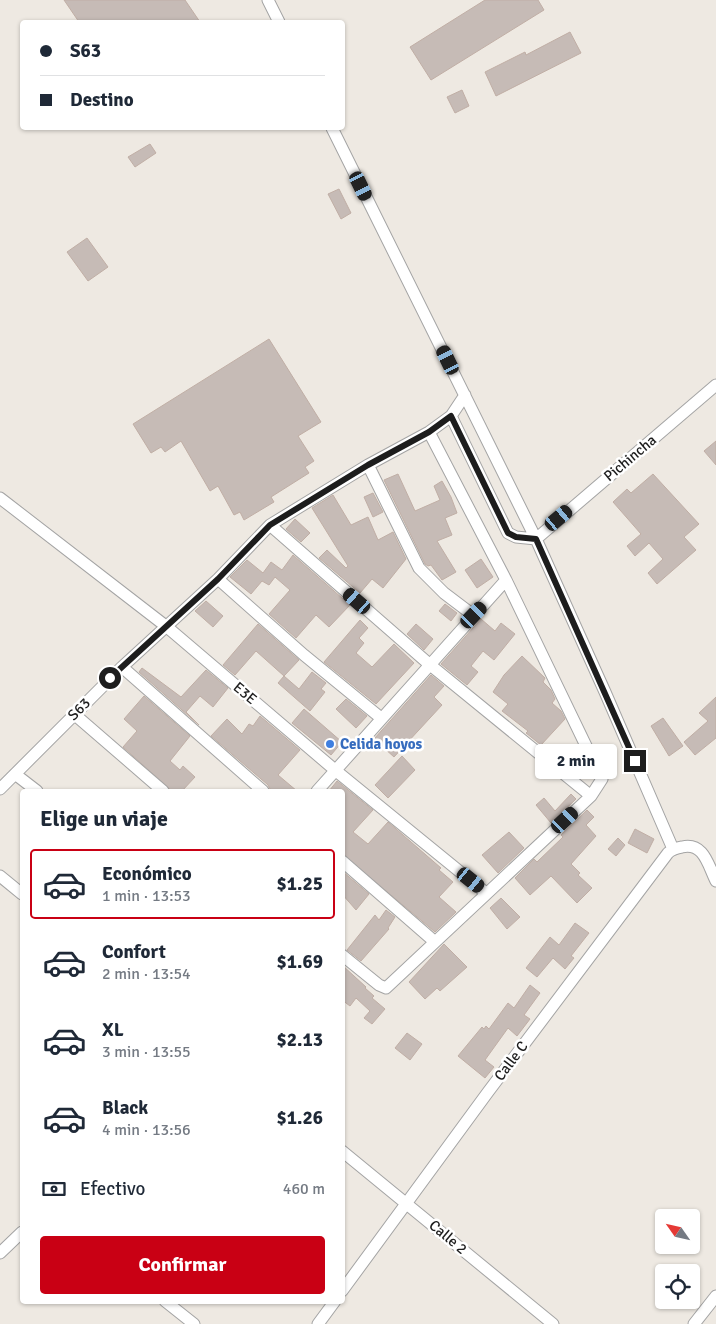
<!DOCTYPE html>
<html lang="es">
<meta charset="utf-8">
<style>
body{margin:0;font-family:Signika,sans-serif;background:#f6f6f7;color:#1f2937;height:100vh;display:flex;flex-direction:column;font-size:19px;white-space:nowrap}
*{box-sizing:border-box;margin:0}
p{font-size:16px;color:#747a83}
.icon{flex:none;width:28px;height:28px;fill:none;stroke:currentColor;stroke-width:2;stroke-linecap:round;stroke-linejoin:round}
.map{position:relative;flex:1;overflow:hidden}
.drawer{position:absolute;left:20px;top:789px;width:325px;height:515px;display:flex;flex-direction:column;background:#fff;border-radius:5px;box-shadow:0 1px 4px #0004}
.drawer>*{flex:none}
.top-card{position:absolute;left:20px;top:20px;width:325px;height:110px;border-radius:5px;box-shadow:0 1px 4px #0004;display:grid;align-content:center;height:110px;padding:0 20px;background:#fff}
.needle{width:32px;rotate:304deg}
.fabs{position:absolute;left:655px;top:1209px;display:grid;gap:10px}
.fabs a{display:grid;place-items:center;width:45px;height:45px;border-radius:5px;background:#fff;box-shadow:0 1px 4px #0004;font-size:25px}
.end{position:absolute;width:22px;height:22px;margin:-11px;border:6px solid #1d1d1d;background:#fff;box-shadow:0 0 0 2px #fff}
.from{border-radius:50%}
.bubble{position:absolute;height:35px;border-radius:5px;background:#fff;box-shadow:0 1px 4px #0004;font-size:16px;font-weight:700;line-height:35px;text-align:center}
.car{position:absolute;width:15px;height:30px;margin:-15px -8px;border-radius:6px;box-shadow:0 0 4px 1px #0007;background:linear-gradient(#222 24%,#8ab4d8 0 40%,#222 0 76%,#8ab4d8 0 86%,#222 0)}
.top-card b{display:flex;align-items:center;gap:18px;height:48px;font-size:19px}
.top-card b+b{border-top:1px solid #e0e1e3}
.top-card i{width:12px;height:12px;background:#1f2937}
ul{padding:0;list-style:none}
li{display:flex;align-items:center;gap:15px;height:70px;margin:0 10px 8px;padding:0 10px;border:2px solid transparent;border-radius:5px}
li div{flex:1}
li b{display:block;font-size:19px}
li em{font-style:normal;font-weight:700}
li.selected{border-color:#c90014}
li>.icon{width:45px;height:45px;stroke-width:1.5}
h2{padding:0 20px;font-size:22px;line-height:60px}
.pay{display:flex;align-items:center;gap:12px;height:55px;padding:0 20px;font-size:19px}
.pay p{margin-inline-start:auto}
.cta{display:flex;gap:10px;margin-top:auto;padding:10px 20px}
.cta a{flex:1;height:58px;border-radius:5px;background:#c90014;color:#fff;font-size:20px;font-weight:700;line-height:58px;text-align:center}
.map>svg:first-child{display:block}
.building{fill:#c6bbb6;stroke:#c0aea5}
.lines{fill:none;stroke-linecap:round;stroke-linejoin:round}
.street-casing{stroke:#a4a4a4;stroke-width:13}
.street{stroke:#fff;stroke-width:11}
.route{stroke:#1d1d1d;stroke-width:6}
.shop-dot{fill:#3f7fe0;stroke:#fff;stroke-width:2}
.labels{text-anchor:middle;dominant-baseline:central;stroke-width:5;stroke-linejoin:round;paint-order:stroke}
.street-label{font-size:15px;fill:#1d1d1d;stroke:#fff}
.shop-label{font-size:15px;font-weight:bold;fill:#366cbe;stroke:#fff;text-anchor:start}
</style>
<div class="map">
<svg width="716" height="1324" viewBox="0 0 716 1324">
<rect width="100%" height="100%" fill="#eee9e2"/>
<path class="building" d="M64,0H185L200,22H79Z
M485,0H538L544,10L431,80L410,47Z
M570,32L581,53L496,96L485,72L525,52L526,55Z
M462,90L469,106L455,113L447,97Z
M150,144L156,153L135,167L128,157Z
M339,189L351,213L341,219L328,194Z
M87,238L108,267L88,281L67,252Z
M269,339L321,422L298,436L314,461L305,467L309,473L271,497L274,502L244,520L240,512L234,515L218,486L210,491L181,441L165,452L161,447L151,453L133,424Z
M716,441V465L704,451Z
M398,474L415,511L440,500L434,486L442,481L451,497L457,513L445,518L452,535L437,541L456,572L442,580L431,565L428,566L425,564L384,480Z
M653,474L699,524L684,537L696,550L657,584L648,573L663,559L649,543L635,556L627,546L641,534L613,502L627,489L631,493Z
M373,493L383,512L373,517L364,497Z
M333,495L351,525L368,517L378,540L393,532L406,559L383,588L372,579L360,593L319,558L327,550L346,568L348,566L312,508Z
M295,519L310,533L301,542L286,529Z
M293,555L350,605L329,627L316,615L296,638L269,614L290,590L275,577L269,585L262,581L251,594L230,577L247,560L263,573L271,562L282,570Z
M481,559L493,577L477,588L465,570Z
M206,601L223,616L213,627L195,611Z
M445,604L457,613L451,621L439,611Z
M481,619L495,631L501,623L515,634L494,660L483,651L471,666L478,672L467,685L441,664Z
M360,620L368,628L359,638L364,643L356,653L372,667L394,644L414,663L376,704L324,662Z
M258,624L299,660L284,676L256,651L235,675L223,665Z
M416,624L433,639L424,650L407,634Z
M522,656L545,678L543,682L551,690L555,699L552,703L561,711L565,719L541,745L526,733L528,731L502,711L508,704L493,692L504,675Z
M142,668L181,697L206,670L228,688L213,707L200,696L186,712L199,725L139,672Z
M312,672L326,683L321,689L325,692L310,711L278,683L284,676L299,689Z
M431,675L444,686L434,697L442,705L394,757L374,739Z
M144,696L190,736L170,761L180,770L183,766L195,777L182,791H172L123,747L137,731L124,719Z
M716,697V738L695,755L684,742L708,721L699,713Z
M346,699L367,716L356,728L336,709Z
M304,709L342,742L331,755L292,723Z
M260,716L300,750L278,775L297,791H271L268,785L211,736L227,719L242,734L249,724L253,726Z
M663,718L683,746L669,756L651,726Z
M402,756L415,770L388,798L375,785Z
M337,781L373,810L353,832L368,844L388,822L441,868L439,870L453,882L439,897L456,912L435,932L342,854V791H329Z
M571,794L576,799L551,823L536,805L544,798L555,811Z
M587,810L594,817L586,825L596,836L571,864L580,873L578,875L592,888L577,903L551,876L530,895L515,878L534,859L537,862L563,837L561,835Z
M635,829L654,839L647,853L628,843Z
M509,832L524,848L498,873L482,855Z
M618,838L625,845L616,856L608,849Z
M342,871L369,894L356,910L342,894Z
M501,898L520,917L507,929L490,908Z
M386,910L395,917L388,928L389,929L361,961L347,950L375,915L379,920Z
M575,923L589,933L571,956L574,958L565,969L553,958L537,977L526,968L550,937L559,945Z
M444,944L467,967L440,991L437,988L425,999L409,982Z
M342,965L366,987L365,988L374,996L372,998L385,1009L372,1024L364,1018L370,1011L356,998L350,1006L342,1000Z
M530,985L540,993L524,1015L530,1019L517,1036L508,1028L485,1060L494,1067L485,1078L458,1056L482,1027L484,1029L486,1026L489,1029L508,1003L514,1008Z
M407,1033L422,1044L410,1060L395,1048Z"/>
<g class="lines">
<defs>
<path id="street" d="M268,0L279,22
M332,128L536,539L605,692L673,849
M451,416L508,533L516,537L536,539L716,385
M368,465L419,568L444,593L473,615
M0,498L167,627L335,770L486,893
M270,525L429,664L591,796
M218,579L304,655L381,718
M122,667L263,791
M74,714L163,791
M15,774L37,791
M0,789L122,667L218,579L270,525L368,465L429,432L451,416L465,395
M317,791L506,580
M342,861L435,942
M0,876L22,894
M342,955L379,985L386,988L591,796L602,779L506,580L429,432
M342,1151L553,1324
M0,1253L22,1232
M342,1291L488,1092L668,853C672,849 676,848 682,847C704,842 708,865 716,881
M165,1301L194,1324
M318,1324L335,1301
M694,1324L716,1296"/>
</defs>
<use href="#street" class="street-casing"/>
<use href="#street" class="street"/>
</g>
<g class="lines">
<path class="route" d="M110,678L218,579L270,525L368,465L429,432L451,416L508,533L516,537L536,539L635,761"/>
</g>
<circle class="shop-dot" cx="330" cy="744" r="5"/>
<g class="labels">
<g class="street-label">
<text transform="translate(630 458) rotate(-40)">Pichincha</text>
<text transform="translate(245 693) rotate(40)">E3E</text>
<text transform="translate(79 709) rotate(-45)">S63</text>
<text transform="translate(511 1061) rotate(-53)">Calle C</text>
<text transform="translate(448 1237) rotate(40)">Calle 2</text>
</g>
<g class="shop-label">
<text x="340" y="744">Celida hoyos</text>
</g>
</g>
</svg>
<div class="fabs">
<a><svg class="needle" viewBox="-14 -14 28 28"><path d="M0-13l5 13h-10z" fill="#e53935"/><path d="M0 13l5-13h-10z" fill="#747a83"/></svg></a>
<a><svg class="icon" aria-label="locate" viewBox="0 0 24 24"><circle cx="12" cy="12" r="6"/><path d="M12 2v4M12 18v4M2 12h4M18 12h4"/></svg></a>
</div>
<i class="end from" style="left:110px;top:678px"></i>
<i class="end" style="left:635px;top:761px"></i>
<div class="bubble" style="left:535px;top:744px;width:82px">2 min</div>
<i class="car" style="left:361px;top:186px;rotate:154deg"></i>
<i class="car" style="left:448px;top:360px;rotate:334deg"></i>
<i class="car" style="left:559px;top:518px;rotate:50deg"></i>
<i class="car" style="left:357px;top:601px;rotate:311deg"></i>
<i class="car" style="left:474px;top:615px;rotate:44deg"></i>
<i class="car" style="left:565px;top:820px;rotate:47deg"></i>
<i class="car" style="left:471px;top:880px;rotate:129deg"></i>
<div class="top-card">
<b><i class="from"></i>S63</b>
<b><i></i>Destino</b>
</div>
<section class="drawer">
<h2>Elige un viaje</h2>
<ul>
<li class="selected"><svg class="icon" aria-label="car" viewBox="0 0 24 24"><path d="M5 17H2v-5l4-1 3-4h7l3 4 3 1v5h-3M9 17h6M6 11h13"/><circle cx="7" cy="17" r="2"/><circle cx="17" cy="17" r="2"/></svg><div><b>Económico</b><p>1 min · 13:53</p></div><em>$1.25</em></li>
<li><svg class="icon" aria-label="car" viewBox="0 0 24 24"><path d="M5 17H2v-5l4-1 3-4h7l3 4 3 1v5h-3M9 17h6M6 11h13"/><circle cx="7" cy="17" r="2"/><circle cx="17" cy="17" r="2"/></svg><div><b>Confort</b><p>2 min · 13:54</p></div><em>$1.69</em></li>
<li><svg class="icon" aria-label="car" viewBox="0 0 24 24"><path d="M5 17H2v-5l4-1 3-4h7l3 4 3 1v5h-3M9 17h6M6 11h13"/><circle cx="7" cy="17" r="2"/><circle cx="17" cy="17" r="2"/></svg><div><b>XL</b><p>3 min · 13:55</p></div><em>$2.13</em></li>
<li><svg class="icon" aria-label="car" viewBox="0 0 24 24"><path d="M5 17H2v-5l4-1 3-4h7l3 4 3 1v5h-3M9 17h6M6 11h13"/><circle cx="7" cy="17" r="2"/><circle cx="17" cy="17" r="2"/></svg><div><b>Black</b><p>4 min · 13:56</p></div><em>$1.26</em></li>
</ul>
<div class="pay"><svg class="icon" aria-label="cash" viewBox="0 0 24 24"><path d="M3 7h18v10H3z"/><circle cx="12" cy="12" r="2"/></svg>Efectivo<p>460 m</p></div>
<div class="cta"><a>Confirmar</a></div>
</section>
</div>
